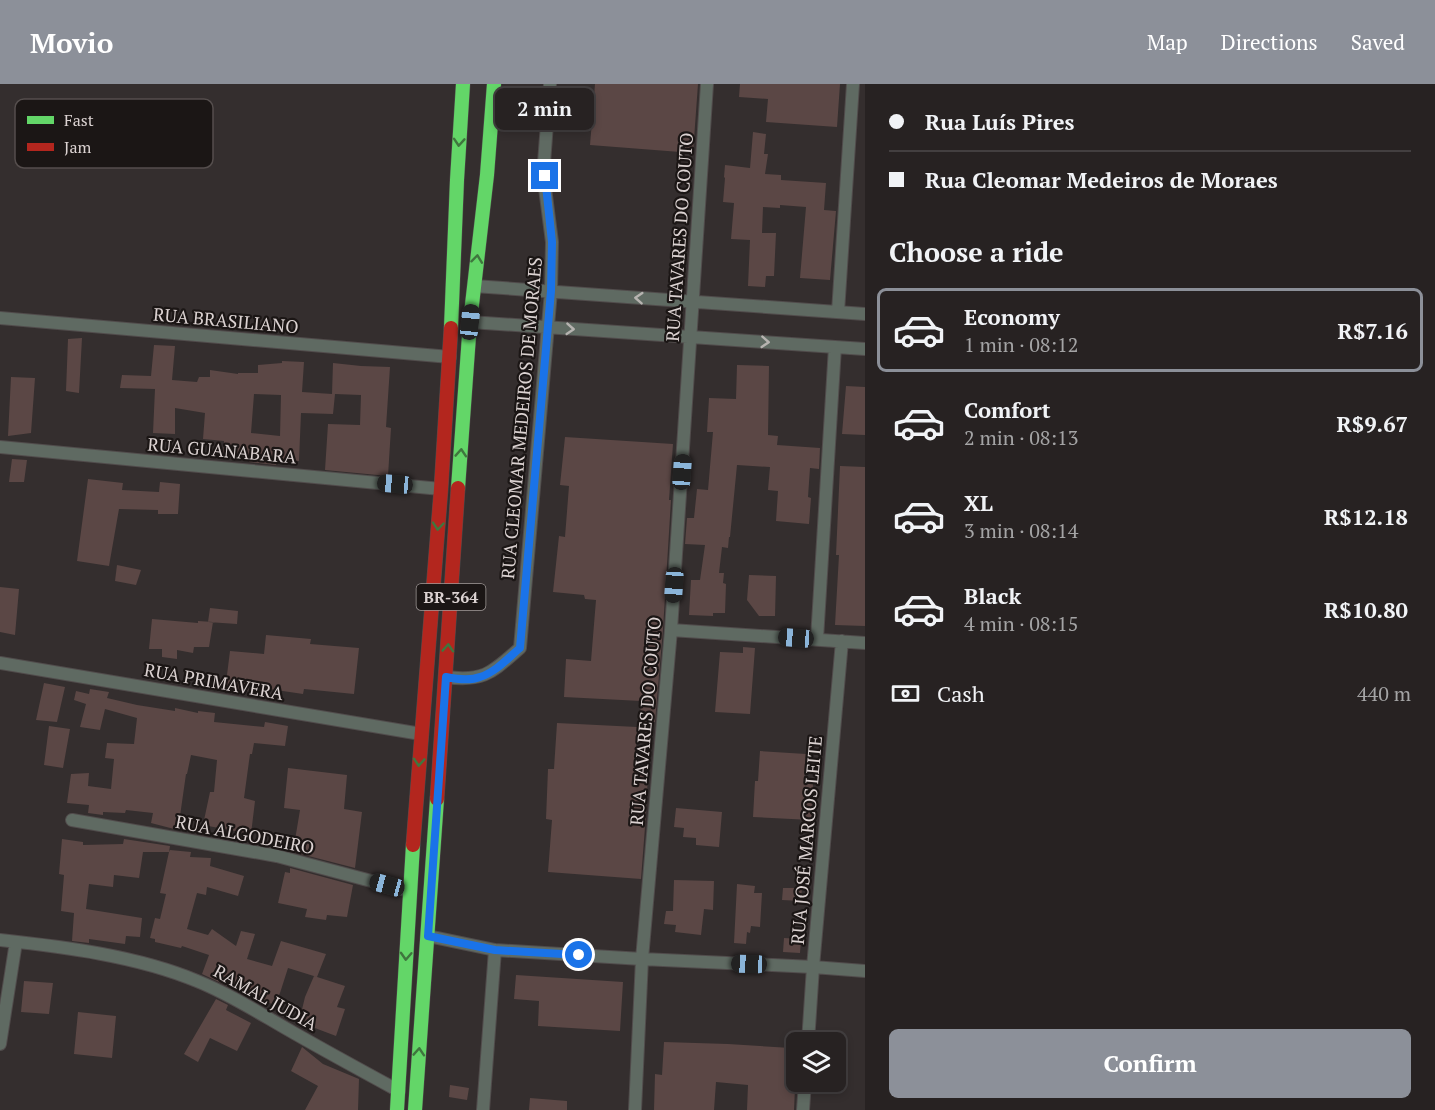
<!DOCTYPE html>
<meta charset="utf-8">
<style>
body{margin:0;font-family:"PT Serif",serif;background:#332f2f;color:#f1f3f6;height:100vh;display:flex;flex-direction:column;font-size:22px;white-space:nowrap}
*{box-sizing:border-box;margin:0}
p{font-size:20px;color:#a4a4a5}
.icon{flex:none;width:33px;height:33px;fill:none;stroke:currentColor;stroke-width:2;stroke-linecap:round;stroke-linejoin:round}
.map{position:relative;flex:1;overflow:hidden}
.sheet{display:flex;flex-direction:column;background:#272222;width:570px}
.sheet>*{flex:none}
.top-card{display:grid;align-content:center;height:132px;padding:0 24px;background:#272222}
.tools{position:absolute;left:786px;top:948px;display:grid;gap:12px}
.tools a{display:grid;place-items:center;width:60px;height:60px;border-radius:9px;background:#272222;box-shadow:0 3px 9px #0003,0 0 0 2px #433f40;font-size:30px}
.end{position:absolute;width:27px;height:27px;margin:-14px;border:8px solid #1a73e8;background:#fff;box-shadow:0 0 0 3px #fff}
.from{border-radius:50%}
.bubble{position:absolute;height:42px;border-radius:9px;background:#272222;box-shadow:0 3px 9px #0003,0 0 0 2px #433f40;font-size:20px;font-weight:600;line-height:42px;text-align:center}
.car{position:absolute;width:18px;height:36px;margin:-18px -9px;border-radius:8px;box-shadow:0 0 4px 2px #0007;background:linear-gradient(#222 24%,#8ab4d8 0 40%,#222 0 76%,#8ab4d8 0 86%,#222 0)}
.top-card b{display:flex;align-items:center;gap:21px;height:57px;font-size:22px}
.top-card b+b{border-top:2px solid #433f40}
.top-card i{width:15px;height:15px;background:#f1f3f6}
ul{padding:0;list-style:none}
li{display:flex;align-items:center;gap:18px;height:84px;margin:0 12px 9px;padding:0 12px;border:3px solid transparent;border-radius:9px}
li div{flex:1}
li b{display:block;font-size:22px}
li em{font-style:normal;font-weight:600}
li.on{border-color:#8c9099}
li>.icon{width:54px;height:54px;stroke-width:1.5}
h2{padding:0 24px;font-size:27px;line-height:72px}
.pay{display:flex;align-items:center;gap:15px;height:66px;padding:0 24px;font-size:22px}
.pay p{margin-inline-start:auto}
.cta{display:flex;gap:12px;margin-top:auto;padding:12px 24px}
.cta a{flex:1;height:69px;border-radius:9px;background:#8c9099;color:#fff;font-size:24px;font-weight:600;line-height:69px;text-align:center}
header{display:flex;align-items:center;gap:36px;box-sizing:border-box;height:84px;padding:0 30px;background:#8c9099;color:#fff}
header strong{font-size:28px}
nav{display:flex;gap:33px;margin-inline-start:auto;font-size:21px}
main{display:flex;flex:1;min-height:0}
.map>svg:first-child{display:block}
.building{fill:#5b4745;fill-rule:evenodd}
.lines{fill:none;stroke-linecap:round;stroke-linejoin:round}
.street-casing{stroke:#514c4c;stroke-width:14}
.fast-casing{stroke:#514c4c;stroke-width:15}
.jam-casing{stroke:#514c4c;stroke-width:15}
.street{stroke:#5f6a62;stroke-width:12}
.fast{stroke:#63d668;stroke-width:14}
.jam{stroke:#b3261e;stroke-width:14}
.oneway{stroke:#3f763e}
.oneway2{stroke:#b6b3b0}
.route{stroke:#1a73e8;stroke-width:8}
.labels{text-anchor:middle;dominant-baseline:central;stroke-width:4.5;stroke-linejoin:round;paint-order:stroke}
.shield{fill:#1b1615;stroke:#a19a99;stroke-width:1.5}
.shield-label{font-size:16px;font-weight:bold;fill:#dbd2d1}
.street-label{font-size:18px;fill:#dbd2d1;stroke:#1b1615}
.key{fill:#1b1615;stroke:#554e4d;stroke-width:1.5}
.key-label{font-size:16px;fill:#dbd2d1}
</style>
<header>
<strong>Movio</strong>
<nav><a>Map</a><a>Directions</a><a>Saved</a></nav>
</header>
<main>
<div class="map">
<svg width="865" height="1026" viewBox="0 0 865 1026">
<rect width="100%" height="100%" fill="#342e2e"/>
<path class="building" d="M595,0H698L693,69L590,61Z
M740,0H840L837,43L766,38L768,15L739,13Z
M753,48L766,50L764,70H768L765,90L781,91V96L826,99L824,126L836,127L830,196L800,194L806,123L780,121V124L763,123L762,149H776L774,192H766L765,203L748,202L750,156L731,155L734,119L723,118L725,94L724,93L725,81L750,84Z
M82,254L79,309L66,307L68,255Z
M154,261L175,262L172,296L197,298L199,293H210V286L238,290V289H258V281L282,279V277L304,278L302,308L332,310L333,279L361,282L390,283L386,343L391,344L388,392L325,386L328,340L360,341L361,311L335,310L333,330L301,329L299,377L278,375L276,381L249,378V376L223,373L224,357L203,355L205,329L175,324V350L153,349L155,305L120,304L122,291L151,292ZM254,310L281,311L280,352L251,349Z
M737,281L769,282L768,351L778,352L777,361L820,364L819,385L810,384L808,413L811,414L809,440L776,437L778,407L768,406L770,383L737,381L730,453H729L728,464L722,463L719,489H724L723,499L726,500L725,529H713V532L689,531L691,496H700L705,461L685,460L687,434H694L697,405L708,406L713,348H707L709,314L736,315Z
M11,293L35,294L31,349L8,352Z
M846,302L865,303V351L842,350Z
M565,353L673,360L669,416H671L663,545L655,638L640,637L641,617L564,613L566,575L591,577L596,516L585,515L584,511L553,508L559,452L565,453L569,402L560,401Z
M12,375L27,376L24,398H9Z
M840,382L865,383V542L835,541L839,471H836Z
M88,395L123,399L122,406L159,408L160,398L180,400L178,430H158V426L119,425L109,482L77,477Z
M117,481L141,486L136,501L115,497Z
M749,491L776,492L775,532H759L747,516Z
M0,503L19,505L15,551L0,548Z
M210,524L238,527L237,540L208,538Z
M152,535L198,539V537L213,538L209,563H194L193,569L177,566V575L162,573V565H149Z
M266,551L311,555L310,560L359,564L354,610L304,605L303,610L249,602L248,607H225L230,567L264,570Z
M743,563L755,564L750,630L715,628L720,568L743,569Z
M44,599L65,603L57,638L36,636Z
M90,605L109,608L107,614L137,621L175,627V624L198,629V627L215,629L214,638L264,643L265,638L288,642L285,662L254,659L252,670H250L244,714L255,717L251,750L203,741L210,708H214L217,676L191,671L187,690H186L178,746L151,739L153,729L126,726L125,729L103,728V731L88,729L89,721L67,719L71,690L89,689L88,702L111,705L114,675L105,674L107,659L134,660L137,634L105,625L100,646L80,643L86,620L74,616L76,607L89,610Z
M557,639L637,643L635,687L648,689L646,730L641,795L548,788L552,736L546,735L548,685H554Z
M49,642L70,645L63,684L44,681Z
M760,667L806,670L804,700H813L811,736L753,733L755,697H758Z
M288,684L347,691L344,725L362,728L355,784L293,768L300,726L284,724Z
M676,724L722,728L719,763L696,761V754L683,753L684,744L674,743Z
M62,755L83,758V761L123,760L124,755L170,762L169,768L170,766L191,768L190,773L211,774L210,782L244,792L238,812L207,803L206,811L197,809L187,845L208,851L212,845L236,862L241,847L255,850L247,875L272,882L281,857L326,870L317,893L288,884L280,909L274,921L237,904L236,906L202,890L209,871L182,862L181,864L155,858V855L150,854L155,834L160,835L166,810L160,809L169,768H143L139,794L114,791L113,803L89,800L86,825L142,834L140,853L126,852L125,860L89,855V859L72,857L74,829L61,827L64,791L59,790Z
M290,784L353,801L347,833L327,831L326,836L305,833L307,825L278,819L285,788L290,789Z
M674,796L714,797L713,826L704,825L701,851L675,848L676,841L664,840L666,827H673Z
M737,800L755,802L754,809H762L760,843L751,842L750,849L747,848L746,860L734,859Z
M783,804H802L801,817L782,816Z
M784,854L801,855L800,869L783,868Z
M516,891L623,898L620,947L538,942L539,917L514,915Z
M314,892L345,902L337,923L345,925L336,952L299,938L305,913Z
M24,897L53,899L49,930L21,928Z
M216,915L228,921L226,926L251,939L237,967L210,954L198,978L184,970Z
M78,928L116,932L112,974L74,970Z
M664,958L728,960L791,964L788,1004H795L794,1026H747L748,1001L716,998L714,1026H654L655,990L662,991Z
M302,963L323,980L359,995L358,1026H305L318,1002L291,987Z
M450,1001L469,1004L467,1016L449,1013Z
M530,1014L567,1017V1026H529Z"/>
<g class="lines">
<defs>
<path id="street" d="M474,202L865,230
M838,228L853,0
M0,234L450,273
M470,238L865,265
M0,363L441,405
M671,546L865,559
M817,555L835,263
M0,579L421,650
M446,593C485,598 492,588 520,564L551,207L552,158L545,104L544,79L550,0
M72,736L277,772L409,807
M428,852L495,866L642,875L813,883L865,887
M0,856C65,863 137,872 197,897C232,911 262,931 294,949C329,969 364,988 399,1007
M808,958L813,883L842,557
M0,960L16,858
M483,1026L495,866
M635,1026L642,875L671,546L707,0
M803,1026L805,998"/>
<path id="fast" d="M451,244L457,96L463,0
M458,404L470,238L487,91L494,0
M397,1026L413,761
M415,1026L437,715"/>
<path id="jam" d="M437,715L458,404
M413,761L441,405L451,244"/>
</defs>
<use href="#street" class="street-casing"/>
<use href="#fast" class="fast-casing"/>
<use href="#jam" class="jam-casing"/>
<use href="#street" class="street"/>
<use href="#fast" class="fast"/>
<use href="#jam" class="jam"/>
</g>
<defs><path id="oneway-chevron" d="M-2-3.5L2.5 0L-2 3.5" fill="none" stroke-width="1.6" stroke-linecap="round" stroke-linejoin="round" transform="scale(1.5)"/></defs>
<g class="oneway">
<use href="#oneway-chevron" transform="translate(459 58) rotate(94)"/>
<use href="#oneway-chevron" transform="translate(477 175) rotate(-83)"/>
<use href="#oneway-chevron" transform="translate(461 369) rotate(-86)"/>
<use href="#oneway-chevron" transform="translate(438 442) rotate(95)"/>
<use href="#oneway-chevron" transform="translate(448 564) rotate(-86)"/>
<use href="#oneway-chevron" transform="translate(419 678) rotate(94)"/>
<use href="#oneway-chevron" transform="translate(406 872) rotate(93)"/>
<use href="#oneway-chevron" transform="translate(419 968) rotate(-86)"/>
</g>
<g class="oneway2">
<use href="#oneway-chevron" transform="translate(639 214) rotate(-176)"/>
<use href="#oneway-chevron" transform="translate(570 245) rotate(4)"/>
<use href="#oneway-chevron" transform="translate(765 258) rotate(4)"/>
</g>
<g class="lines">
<path class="route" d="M545,92L552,158L551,207L520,564C508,574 496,588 480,593C470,597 456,595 446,593L428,852L495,866L579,871"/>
</g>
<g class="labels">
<rect class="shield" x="416.5" y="500" width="69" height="26" rx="4.5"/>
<g class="shield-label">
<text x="451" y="513">BR-364</text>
</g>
<g class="street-label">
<text transform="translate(679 153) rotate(-86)">RUA TAVARES DO COUTO</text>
<text transform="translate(226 236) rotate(5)">RUA BRASILIANO</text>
<text transform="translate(521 334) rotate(-85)">RUA CLEOMAR MEDEIROS DE MORAES</text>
<text transform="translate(222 366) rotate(5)">RUA GUANABARA</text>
<text transform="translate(214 597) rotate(10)">RUA PRIMAVERA</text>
<text transform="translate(645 637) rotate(-85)">RUA TAVARES DO COUTO</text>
<text transform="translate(245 750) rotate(11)">RUA ALGODEIRO</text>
<text transform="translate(806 756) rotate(-85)">RUA JOSÉ MARCOS LEITE</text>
<text transform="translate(266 913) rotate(29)">RAMAL JUDIA</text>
</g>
</g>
<rect x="15" y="15" width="198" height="69" rx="9" class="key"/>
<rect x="27" y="32" width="27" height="8" fill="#63d668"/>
<rect x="27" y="59" width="27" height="8" fill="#b3261e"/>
<g class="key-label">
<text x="64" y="42">Fast</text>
<text x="64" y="69">Jam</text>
</g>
</svg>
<div class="tools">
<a><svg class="icon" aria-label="layers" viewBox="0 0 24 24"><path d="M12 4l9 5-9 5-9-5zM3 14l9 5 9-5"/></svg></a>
</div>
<i class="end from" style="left:579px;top:871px"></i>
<i class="end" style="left:545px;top:92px"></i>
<div class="bubble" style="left:495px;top:4px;width:99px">2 min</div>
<i class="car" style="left:470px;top:238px;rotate:6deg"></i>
<i class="car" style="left:682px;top:388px;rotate:4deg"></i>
<i class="car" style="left:395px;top:400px;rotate:275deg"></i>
<i class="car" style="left:674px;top:501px;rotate:184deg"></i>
<i class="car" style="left:796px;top:554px;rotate:274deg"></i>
<i class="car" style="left:387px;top:801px;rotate:285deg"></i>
<i class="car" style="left:749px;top:880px;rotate:272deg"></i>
</div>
<section class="sheet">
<div class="top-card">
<b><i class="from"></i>Rua Luís Pires</b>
<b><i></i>Rua Cleomar Medeiros de Moraes</b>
</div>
<h2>Choose a ride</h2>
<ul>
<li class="on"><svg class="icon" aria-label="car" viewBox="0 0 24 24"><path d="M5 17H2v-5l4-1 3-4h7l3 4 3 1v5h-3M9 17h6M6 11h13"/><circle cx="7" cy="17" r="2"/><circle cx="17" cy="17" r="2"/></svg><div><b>Economy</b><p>1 min · 08:12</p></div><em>R$7.16</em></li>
<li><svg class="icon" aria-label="car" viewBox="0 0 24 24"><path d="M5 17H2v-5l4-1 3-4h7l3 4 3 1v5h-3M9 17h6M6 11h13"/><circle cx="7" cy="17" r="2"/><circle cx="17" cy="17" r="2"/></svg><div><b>Comfort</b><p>2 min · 08:13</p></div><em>R$9.67</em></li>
<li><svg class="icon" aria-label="car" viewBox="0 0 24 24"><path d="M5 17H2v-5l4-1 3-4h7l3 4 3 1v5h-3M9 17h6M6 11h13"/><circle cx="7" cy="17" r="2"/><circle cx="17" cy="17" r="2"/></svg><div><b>XL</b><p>3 min · 08:14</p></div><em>R$12.18</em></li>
<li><svg class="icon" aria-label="car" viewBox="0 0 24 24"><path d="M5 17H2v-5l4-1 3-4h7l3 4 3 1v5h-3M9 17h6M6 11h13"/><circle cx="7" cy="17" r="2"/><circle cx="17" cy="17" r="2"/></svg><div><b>Black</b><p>4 min · 08:15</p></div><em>R$10.80</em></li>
</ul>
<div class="pay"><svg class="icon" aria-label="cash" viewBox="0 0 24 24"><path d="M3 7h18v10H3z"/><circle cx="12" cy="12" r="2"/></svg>Cash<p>440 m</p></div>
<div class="cta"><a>Confirm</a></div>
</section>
</main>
